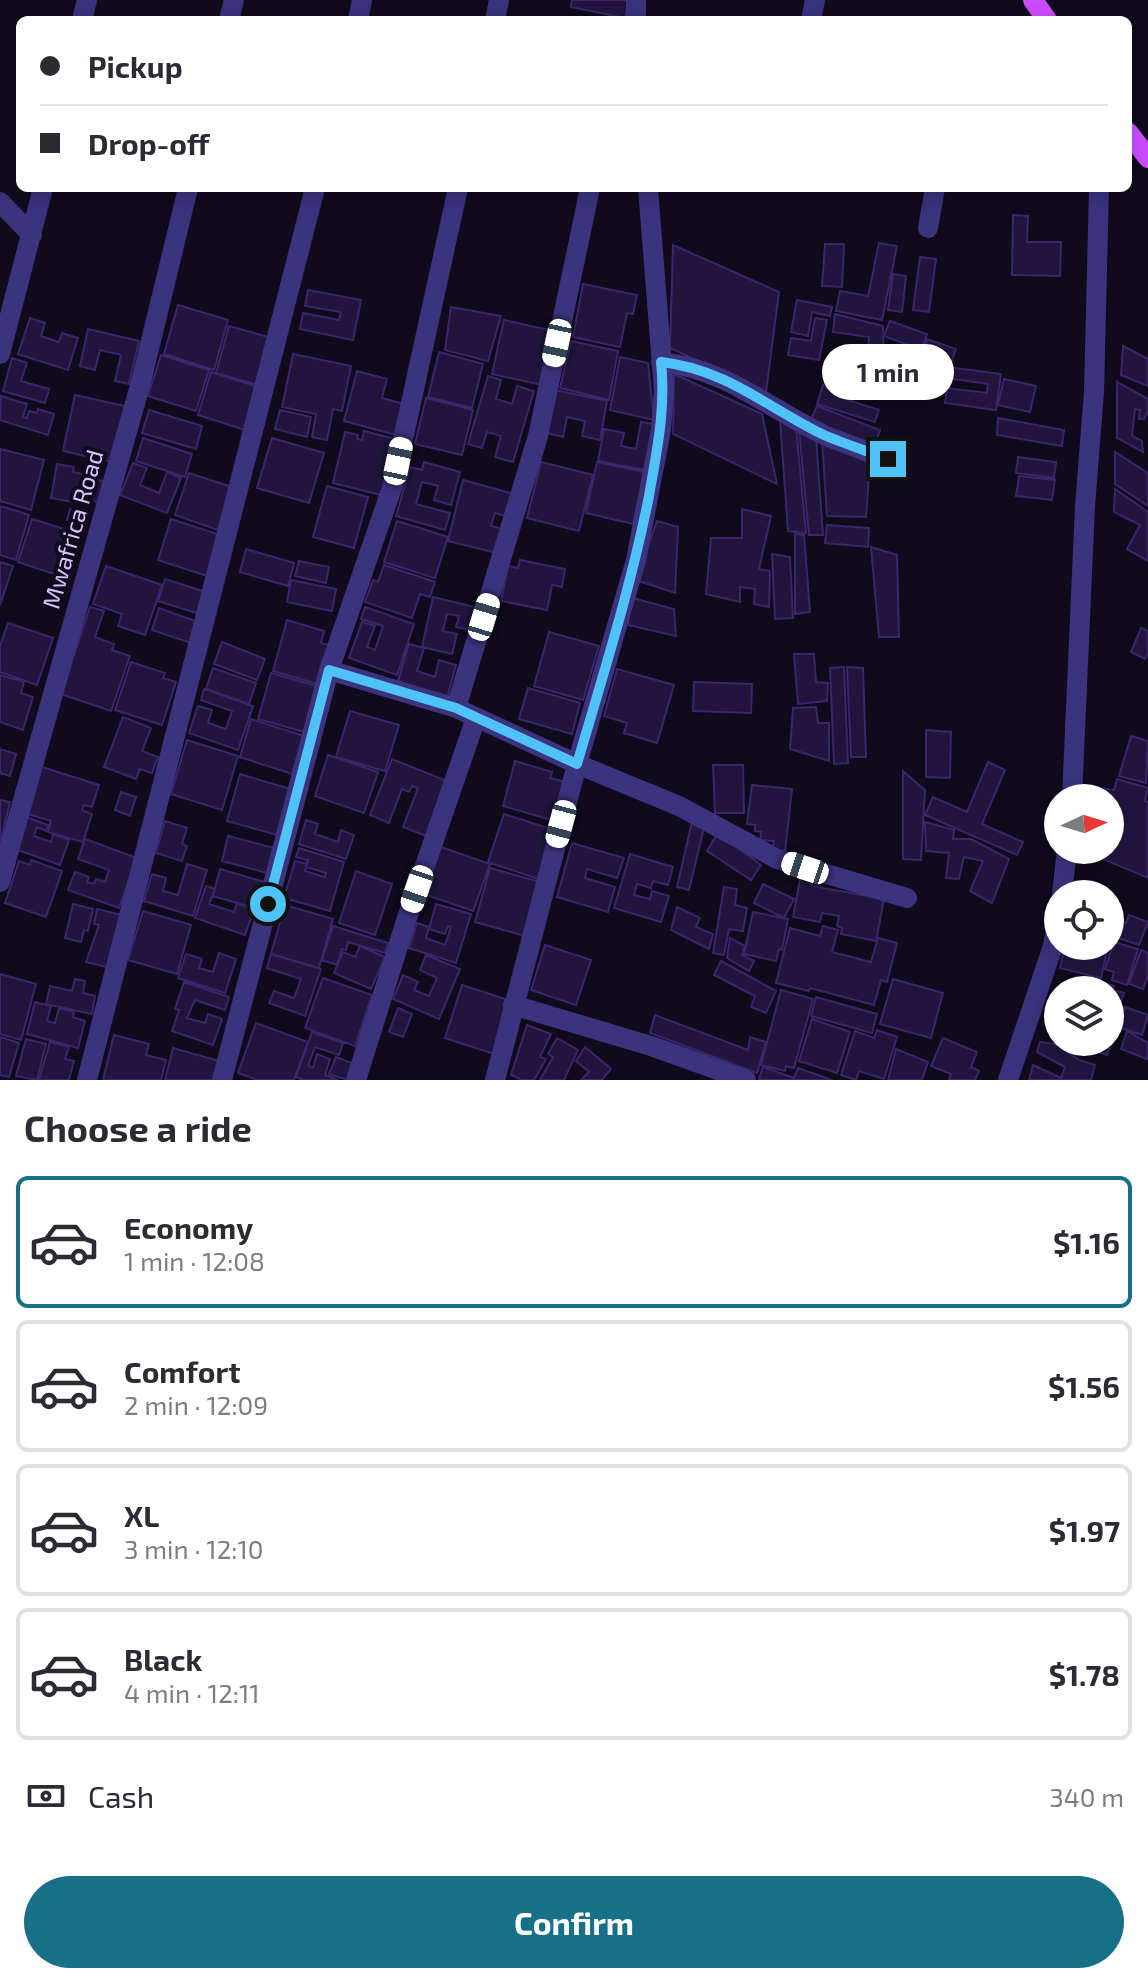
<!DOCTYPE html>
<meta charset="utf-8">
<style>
body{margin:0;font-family:"Exo 2",sans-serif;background:#f7f7f7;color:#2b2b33;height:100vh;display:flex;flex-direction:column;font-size:30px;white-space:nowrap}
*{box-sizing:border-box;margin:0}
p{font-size:26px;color:#7c7c81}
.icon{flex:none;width:44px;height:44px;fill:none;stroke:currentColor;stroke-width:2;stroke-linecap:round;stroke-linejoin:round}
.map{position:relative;height:1080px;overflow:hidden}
.drawer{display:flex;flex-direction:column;background:#fff;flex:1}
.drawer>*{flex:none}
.banner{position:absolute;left:16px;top:16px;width:1116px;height:176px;border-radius:12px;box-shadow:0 4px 20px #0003;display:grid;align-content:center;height:176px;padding:0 24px;background:#fff}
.needle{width:52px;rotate:86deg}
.tools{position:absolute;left:1044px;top:784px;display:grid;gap:16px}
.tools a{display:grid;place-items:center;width:80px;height:80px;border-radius:50%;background:#fff;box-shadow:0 4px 20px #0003;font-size:40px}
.end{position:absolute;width:36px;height:36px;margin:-18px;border:10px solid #4fc3f7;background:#111;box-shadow:0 0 0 4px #111}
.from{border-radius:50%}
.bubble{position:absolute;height:56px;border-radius:28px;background:#fff;box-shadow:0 4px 20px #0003;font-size:26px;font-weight:700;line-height:56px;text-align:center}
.car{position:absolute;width:24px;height:48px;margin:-24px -12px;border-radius:10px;box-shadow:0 0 6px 2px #0007;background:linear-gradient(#fff 24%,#345 0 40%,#fff 0 76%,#345 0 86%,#fff 0)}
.banner b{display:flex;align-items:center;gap:28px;height:76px;font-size:30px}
.banner b+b{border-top:2px solid #e1e1e2}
.banner i{width:20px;height:20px;background:#2b2b33}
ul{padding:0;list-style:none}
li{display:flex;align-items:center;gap:24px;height:132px;margin:0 16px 12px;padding:0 8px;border:4px solid #e1e1e2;border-radius:12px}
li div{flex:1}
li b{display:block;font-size:30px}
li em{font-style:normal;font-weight:700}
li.on{border-color:#186f88}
li>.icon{width:72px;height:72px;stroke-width:1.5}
h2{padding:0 24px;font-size:36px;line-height:96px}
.pay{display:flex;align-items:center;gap:20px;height:88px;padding:0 24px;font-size:30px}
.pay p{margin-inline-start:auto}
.button{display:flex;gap:16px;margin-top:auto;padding:16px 24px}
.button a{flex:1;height:92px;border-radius:48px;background:#186f88;color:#fff;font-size:32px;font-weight:700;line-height:92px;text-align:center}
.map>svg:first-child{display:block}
.building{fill:#21153e;stroke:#3a266c;stroke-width:2}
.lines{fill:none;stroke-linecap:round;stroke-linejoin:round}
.minor{stroke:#3c327e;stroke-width:20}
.major{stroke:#cd4cff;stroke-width:20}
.route{stroke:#4fc3f7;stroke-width:10}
.labels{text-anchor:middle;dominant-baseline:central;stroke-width:8;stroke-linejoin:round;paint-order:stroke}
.street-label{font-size:24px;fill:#d1c5ff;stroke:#0f0a1c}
</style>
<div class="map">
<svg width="1148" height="1080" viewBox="0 0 1148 1080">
<rect width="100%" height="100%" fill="#0f0a1c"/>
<path class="building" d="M572,0H629L625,18L571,7Z
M1013,215L1028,216L1027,242H1061L1060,276L1012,275Z
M879,243L897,246L882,320L836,311L840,291L868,296Z
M825,244H844L842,287L822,286Z
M673,245L779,292L766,392L670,348Z
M920,257L936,259L929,312L913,310Z
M893,274L906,276L902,312L888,310Z
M583,284L637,295L633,314L627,313L620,347L573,337Z
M308,290L361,300L353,340L300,329L303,313L339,320L341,312L305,306Z
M797,300L832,307L830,316L812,312L808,336L791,332Z
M178,305L228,320L214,370L164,354Z
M451,307L501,316L488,361L445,350Z
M835,314L883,326L884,390H865L869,337L833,332Z
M30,318L45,323L41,336L59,342L62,333L78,338L68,370L18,354Z
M815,318L827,320L819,360L788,355L791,338L811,341Z
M504,320L553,331L542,385L492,374Z
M890,321L927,334L921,350L884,336Z
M229,326L275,339L262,386L216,373Z
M88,329L139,341L129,384L115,381L121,355L100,350L95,370L80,366Z
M927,339L956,349L951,363L922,353Z
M571,341L618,351L609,400L560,388Z
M1123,346L1148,359V386L1121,375Z
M439,352L483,364L472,408L428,397Z
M293,354L351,366L342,411L333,409L327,440L312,437L316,414L282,407Z
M161,355L209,370L196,411L148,396Z
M620,357L648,363L654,420L610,410Z
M12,358L27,363L21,381L49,389L45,403L3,391Z
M941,366L1001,374L996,410L945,403L947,388L987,393L988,384L939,377Z
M357,371L387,379L382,398L404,404L396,435L344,421Z
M211,372L261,388L248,431L198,415Z
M674,374L762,414L777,484L673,434Z
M488,376L501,380L496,399L512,404L517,386L534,391L513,462L495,457L501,436L487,432L482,448L468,444Z
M1004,379L1036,386L1030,412L998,405Z
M1117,382L1148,399V411L1144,419H1139L1140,410L1135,409L1132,436L1142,441L1143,452L1117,438Z
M823,385L849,394L848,400L879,410L875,422L817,404Z
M555,390L607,401L600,440L582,436L585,421L567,417L563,437L546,433Z
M75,395L125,406L113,462L63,451Z
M1,396L27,404L23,417L27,418L29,411L37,413L38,409L54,414L48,435L0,420Z
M426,398L473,410L462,455L415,444Z
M817,406L880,430L875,446L810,422Z
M149,410L202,426L196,449L142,433Z
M280,410L311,417L307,437L275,429Z
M998,418L1064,430L1062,446L997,435Z
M780,420L796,427L806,533L788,531Z
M641,422L654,424L645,470L598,461L604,429L624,433L621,446L636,449Z
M799,430L816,438L823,535H809Z
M364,431L395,439L381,495L333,483L345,432L358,435L357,439L362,440Z
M143,438L192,454L185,477L136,461Z
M272,438L324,453L309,503L257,488Z
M822,440L870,462L866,517L827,516Z
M0,449L44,460L31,510L0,501Z
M1115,452L1148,473V506L1115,484Z
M1018,457L1056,462L1054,478L1016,473Z
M424,462L460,472L451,505L434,500L438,486L422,482L416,504L450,513L445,530L396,516L410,467L422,470Z
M541,462L593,475L579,531L527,518Z
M597,462L644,472L633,524L586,513Z
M133,463L147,468L140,485L159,493L167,472L181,478L167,513L120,495Z
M57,464L74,467L73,472L98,477V480L109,482L104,503L74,497L73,502L51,498Z
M189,473L235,488L221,531L175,515Z
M1019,476L1055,480L1052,500L1016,496Z
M463,480L514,494L509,517L495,513L491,526L503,529L497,553L448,541Z
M327,486L368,497L354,548L313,537Z
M1115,489L1148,512V561L1127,549L1140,525L1114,512Z
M0,506L29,515L16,560L0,555Z
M70,509L87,514L84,525L67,520Z
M742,509L771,516L759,569L770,571L769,607L754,604L755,589L740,587V602L706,594L711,538H742Z
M32,519L77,533L63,577L18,562Z
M171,519L220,535L207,576L158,560Z
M397,521L448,537L435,578L384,562Z
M657,521L678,527L675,593L636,580Z
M827,525L869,528L868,547L825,543Z
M795,534L804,535L810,612L795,614Z
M871,547L897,555L899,637H879Z
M246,549L294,563L288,586L240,572Z
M772,554L790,557L793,618L775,619Z
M520,560L565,569L562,587L552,585L547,610L501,601L508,566L518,568Z
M299,561L329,567L326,583L295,576Z
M0,562L13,566L0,605Z
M384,565L435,582L430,597L420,594L412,618L365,602L373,580L378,582Z
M106,566L162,585L145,635L118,626L122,614L93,604Z
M165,579L209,593L203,615L158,601Z
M291,580L336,589L332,611L287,602Z
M433,597L479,608L474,631L456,627L459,616L447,614L443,631L457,634L452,654L422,647Z
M629,597L674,609L676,636L628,625Z
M90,607L104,611L95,637L114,644L112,650L130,656L111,711L61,694Z
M365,607L414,624L397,675L349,658L362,622L375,626L367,647L375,650L383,626L361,619Z
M159,608L201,623L194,644L152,630Z
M287,620L324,631L321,643L332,646L321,685L273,671Z
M8,623L53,638L37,685L0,672V646Z
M1141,628L1148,631V653L1145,659L1131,652Z
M549,632L599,646L583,700L534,686Z
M222,642L265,659L257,680L214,664Z
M409,644L424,648L417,671L435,677L439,660L456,665L446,702L398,681Z
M794,654H814L816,682L828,683L827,701L798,704Z
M131,662L165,673L163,678L176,682L162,725L115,710Z
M844,667L848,763L834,764L830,668Z
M847,667L863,668L866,757H851Z
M213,668L256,683L249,704L206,689Z
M617,669L674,685L657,743L624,733L627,723L604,716Z
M271,673L320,687L308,733L258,719Z
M0,675L24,682L21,693L33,697L23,730L0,722Z
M694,682L752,684L751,713L693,711Z
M528,688L580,703L572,734L519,719Z
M204,689L253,706L238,750L189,733L198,706L212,710L208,723L226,729L232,711L201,700Z
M816,707L818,723H829V761L790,749L793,708Z
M350,711L399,725L385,771L336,757Z
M123,717L151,728L142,751L158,757L152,773L140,769L136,779L104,767Z
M251,719L304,736L292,774L240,757Z
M926,730L951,732L950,778L926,777Z
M1131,736L1148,741L1146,783L1119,776Z
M187,740L238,756L222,810L171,794Z
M0,749L16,754L10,776L0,773Z
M328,755L378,772L364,813L315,796Z
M392,759L447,781L426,836L403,827L418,788L412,786L409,792L402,789L389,823L370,815Z
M515,761L552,772L550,778L566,782L555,821L503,806Z
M988,762L1005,770L982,824L1023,842L1017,855L925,815L933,797L967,812Z
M713,765H743L744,813H715Z
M42,767L99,785L92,807L84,805L82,810L92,814L83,842L48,832L51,821L28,814Z
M903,771L925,790L921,860L903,859Z
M240,774L290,789L277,835L227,821Z
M1117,779L1148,788L1145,801L1148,802V878L1082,850H1110V798H1092L1094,787L1114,790Z
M752,785L792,789L785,851L773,849L774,841L760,840L761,832L755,831V825L747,824Z
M121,792L136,797L130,816L115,810Z
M0,800L10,802L0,845Z
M504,814L554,830L538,879L488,862Z
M26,817L48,825L46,831L37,827L34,836L51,842L53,834L69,840L60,865L15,849Z
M306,820L318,824L315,834L338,842L341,830L354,835L346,859L299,844Z
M165,821L187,828L182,844L187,846L182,861L156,853Z
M692,822L704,828L689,890L677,887Z
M925,822L954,830L953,839H971L1009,859L992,903L970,891L983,861L964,857L959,879L946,878L949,853L926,851Z
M718,833L761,865L751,880L707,851Z
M228,836L278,849L271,874L222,861Z
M85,839L137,858L119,908L68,890L75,872L89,877L87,882L94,884L96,879L105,882L109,870L78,859Z
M572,843L624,858L617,878L587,869L585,878L615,887L608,912L557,897Z
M441,847L490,864L473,911L424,894Z
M299,848L344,862L330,911L284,898L295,861L307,864L305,871L325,877L326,873L306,867L308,860L296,857Z
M630,854L673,867L668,885L653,881L651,888L637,884L634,895L650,899L652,891L669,896L661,922L614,908Z
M31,860L62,871L46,917L5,903L19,861L30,865Z
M187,864L207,870L193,916L144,901L152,874L166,878L163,891L178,895Z
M490,868L540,882L525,936L475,922Z
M220,869L268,883L261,910L213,896Z
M356,871L392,884L375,935L339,923Z
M801,874L814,877L812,886L884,899L876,941L841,934L842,928L837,926L839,916L822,913L820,922L793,917Z
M763,884L794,899L784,918L754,903Z
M206,886L215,889L209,904L234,912L237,903L254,909L245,935L195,918Z
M724,887L737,889L735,905L747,908L743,931L729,929L724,955L713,953Z
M73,904L93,909L88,931L84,930L81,942L65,938Z
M436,904L471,914L456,963L409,948L417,923L429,927L426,938L445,945L451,927L448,926L445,934L429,929Z
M285,905L333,919L319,968L271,954Z
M677,907L700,918L696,927L713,934L709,949L671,930Z
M97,909L121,915L107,967L86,962L99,925L94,924Z
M143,911L191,925L177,974L128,960Z
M753,912L788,919L782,950L779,949L776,961L744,954Z
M1129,915L1148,922L1139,945L1110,935L1112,918L1126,923Z
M333,926L388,943L385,953L348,942L346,950L342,949L337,965L322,960Z
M823,926L838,930L832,952L871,962L878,938L897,943L887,982L881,980L874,1005L810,988L809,991L776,983L790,928L820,936Z
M730,938L745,946L742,955L754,961L749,971L727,958Z
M1114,942L1138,949L1127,985L1112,980L1114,972L1105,969Z
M545,945L591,960L576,1005L531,990Z
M360,946L385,957L371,989L334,973L343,952L355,957Z
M1065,946H1108L1101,978L1060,968Z
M1141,950L1148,953V975L1143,989L1129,984Z
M219,953L236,959L225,993L178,978L186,954L202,959L199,968L213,972Z
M271,954L321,969L305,1016L269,1003L274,991L294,998L301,979L267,968Z
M426,955L460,969L439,1019L393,999L403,975L418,982L414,990L429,996L437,978L420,970Z
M721,961L776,991L766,1013L751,1007L755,996L714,975Z
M0,974L36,984L21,1040L0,1034Z
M323,978L372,995L355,1046L305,1028Z
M75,979L85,981L83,993L95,996L92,1014L46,1004L50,986L72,991Z
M893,979L943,993L931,1038L880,1024Z
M184,982L229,997L225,1010L195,1000L187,1018L205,1023L208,1014L222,1019L213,1045L172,1031L179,1010L175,1009Z
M1104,983L1114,986L1113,990L1124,993L1120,1004L1110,1001V990H1102Z
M462,985L511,1001L494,1054L445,1038Z
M781,990L813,999L794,1068L786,1066L785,1071L761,1065Z
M816,997L877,1014L872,1033L811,1016Z
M35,1002L51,1006L47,1021L55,1023L59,1008L74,1012L73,1017L85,1021L78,1048L27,1034Z
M1114,1004L1123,1008L1107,1055L1098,1052L1101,1042H1110V1017Z
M1125,1007L1148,1015L1142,1035L1118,1027Z
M398,1008L412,1014L403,1037L389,1032Z
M655,1015L748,1050L750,1037L766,1042L757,1073L650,1033Z
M812,1019L850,1032L837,1073L799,1061Z
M256,1023L308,1042L294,1080H257L238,1073Z
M527,1025L551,1034L540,1057L546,1059L534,1080H522L511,1075Z
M877,1030L897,1037L884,1079L859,1071L856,1080L841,1075L855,1031L874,1038Z
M1127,1031L1148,1043L1147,1059L1121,1049Z
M312,1032L343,1043L339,1055L315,1047L308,1066L313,1068L317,1054L330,1059L325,1075L338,1080H303L296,1077Z
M114,1035L149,1044L146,1055L166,1060L161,1080H103Z
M0,1037L19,1043L9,1077L0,1075Z
M557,1038L578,1050L564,1080H540L553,1057L548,1054Z
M943,1038L977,1052L971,1067L979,1071L975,1080H949L951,1074L931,1066Z
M26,1039L46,1044L37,1080L16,1076Z
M50,1042L69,1047L65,1059L74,1061L69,1080H39Z
M1040,1042L1056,1044L1079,1060L1095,1065L1091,1080H1029L1033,1065L1061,1078L1065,1067L1037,1052Z
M585,1047L611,1069L602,1080H581L589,1072L576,1061Z
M173,1048L219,1061L214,1080H165Z
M896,1049L928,1062L922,1080H888Z
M336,1057L354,1064L348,1080L329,1074Z
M763,1067L794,1078L798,1068L832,1080H763L759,1079Z"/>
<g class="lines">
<path class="minor" d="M82,20L87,0
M229,20L234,0
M358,20L362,0
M495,20L499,0
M636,20V0
M811,20L815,0
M0,202L32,235
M928,228L935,188
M0,354L43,188
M661,362C726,369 768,408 824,435C845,444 867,451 888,459
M329,670L456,708L577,764L679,806L777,859L907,898
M456,708L538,436L590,188
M1072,798L1085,506L1094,392L1099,188
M0,882L141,382L188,188
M1062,894L1067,850
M513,1005L651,1046L746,1080
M87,1080L315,188
M222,1080L329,670L393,485L458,188
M356,1080L407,918L476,718
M495,1080L577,764L636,560L661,430L664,391L648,188
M1008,1080L1053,946L1058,917"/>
<path class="major" d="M1033,0L1047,20
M1128,132L1148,158"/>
</g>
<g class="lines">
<path class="route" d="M268,904L329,670L456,708L577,764C603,675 631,587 649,496C657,450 666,408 661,362C726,369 768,408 824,435C845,444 867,451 888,459"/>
</g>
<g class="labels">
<g class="street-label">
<text transform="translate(72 529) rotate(-74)">Mwafrica Road</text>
</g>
</g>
</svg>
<div class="tools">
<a><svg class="needle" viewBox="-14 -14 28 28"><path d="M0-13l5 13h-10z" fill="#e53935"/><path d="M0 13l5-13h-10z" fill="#7c7c81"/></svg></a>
<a><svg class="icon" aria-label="locate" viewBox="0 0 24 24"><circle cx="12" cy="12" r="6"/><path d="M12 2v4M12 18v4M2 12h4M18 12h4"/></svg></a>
<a><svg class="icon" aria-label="layers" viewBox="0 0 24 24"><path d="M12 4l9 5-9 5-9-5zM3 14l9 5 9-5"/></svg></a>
</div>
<i class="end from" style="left:268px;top:904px"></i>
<i class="end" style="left:888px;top:459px"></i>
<div class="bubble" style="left:822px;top:344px;width:132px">1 min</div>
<i class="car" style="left:557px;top:343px;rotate:192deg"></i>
<i class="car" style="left:398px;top:461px;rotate:12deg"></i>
<i class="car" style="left:484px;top:617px;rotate:17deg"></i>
<i class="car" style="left:561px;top:824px;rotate:195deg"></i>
<i class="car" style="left:805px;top:868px;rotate:288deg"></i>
<i class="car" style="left:417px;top:889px;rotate:199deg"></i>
<div class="banner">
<b><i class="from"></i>Pickup</b>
<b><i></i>Drop-off</b>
</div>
</div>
<section class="drawer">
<h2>Choose a ride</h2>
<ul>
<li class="on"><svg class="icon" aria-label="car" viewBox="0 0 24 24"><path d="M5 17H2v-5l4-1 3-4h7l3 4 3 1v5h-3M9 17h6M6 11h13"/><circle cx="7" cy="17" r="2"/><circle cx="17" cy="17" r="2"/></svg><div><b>Economy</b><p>1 min · 12:08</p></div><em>$1.16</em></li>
<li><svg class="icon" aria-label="car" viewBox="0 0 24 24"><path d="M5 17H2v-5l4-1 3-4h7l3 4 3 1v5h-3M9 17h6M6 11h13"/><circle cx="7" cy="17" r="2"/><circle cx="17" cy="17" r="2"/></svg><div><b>Comfort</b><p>2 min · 12:09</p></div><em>$1.56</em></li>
<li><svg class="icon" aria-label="car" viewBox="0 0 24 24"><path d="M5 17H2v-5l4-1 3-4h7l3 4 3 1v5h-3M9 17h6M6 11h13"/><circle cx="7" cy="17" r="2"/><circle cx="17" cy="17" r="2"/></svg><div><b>XL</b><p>3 min · 12:10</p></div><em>$1.97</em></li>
<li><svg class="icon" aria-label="car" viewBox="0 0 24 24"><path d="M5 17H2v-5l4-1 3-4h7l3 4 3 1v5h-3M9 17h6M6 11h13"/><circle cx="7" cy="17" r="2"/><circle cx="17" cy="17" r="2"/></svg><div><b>Black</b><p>4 min · 12:11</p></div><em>$1.78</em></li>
</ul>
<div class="pay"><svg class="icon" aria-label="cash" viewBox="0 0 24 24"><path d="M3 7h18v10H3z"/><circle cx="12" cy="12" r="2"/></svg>Cash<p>340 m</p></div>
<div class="button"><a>Confirm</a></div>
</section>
